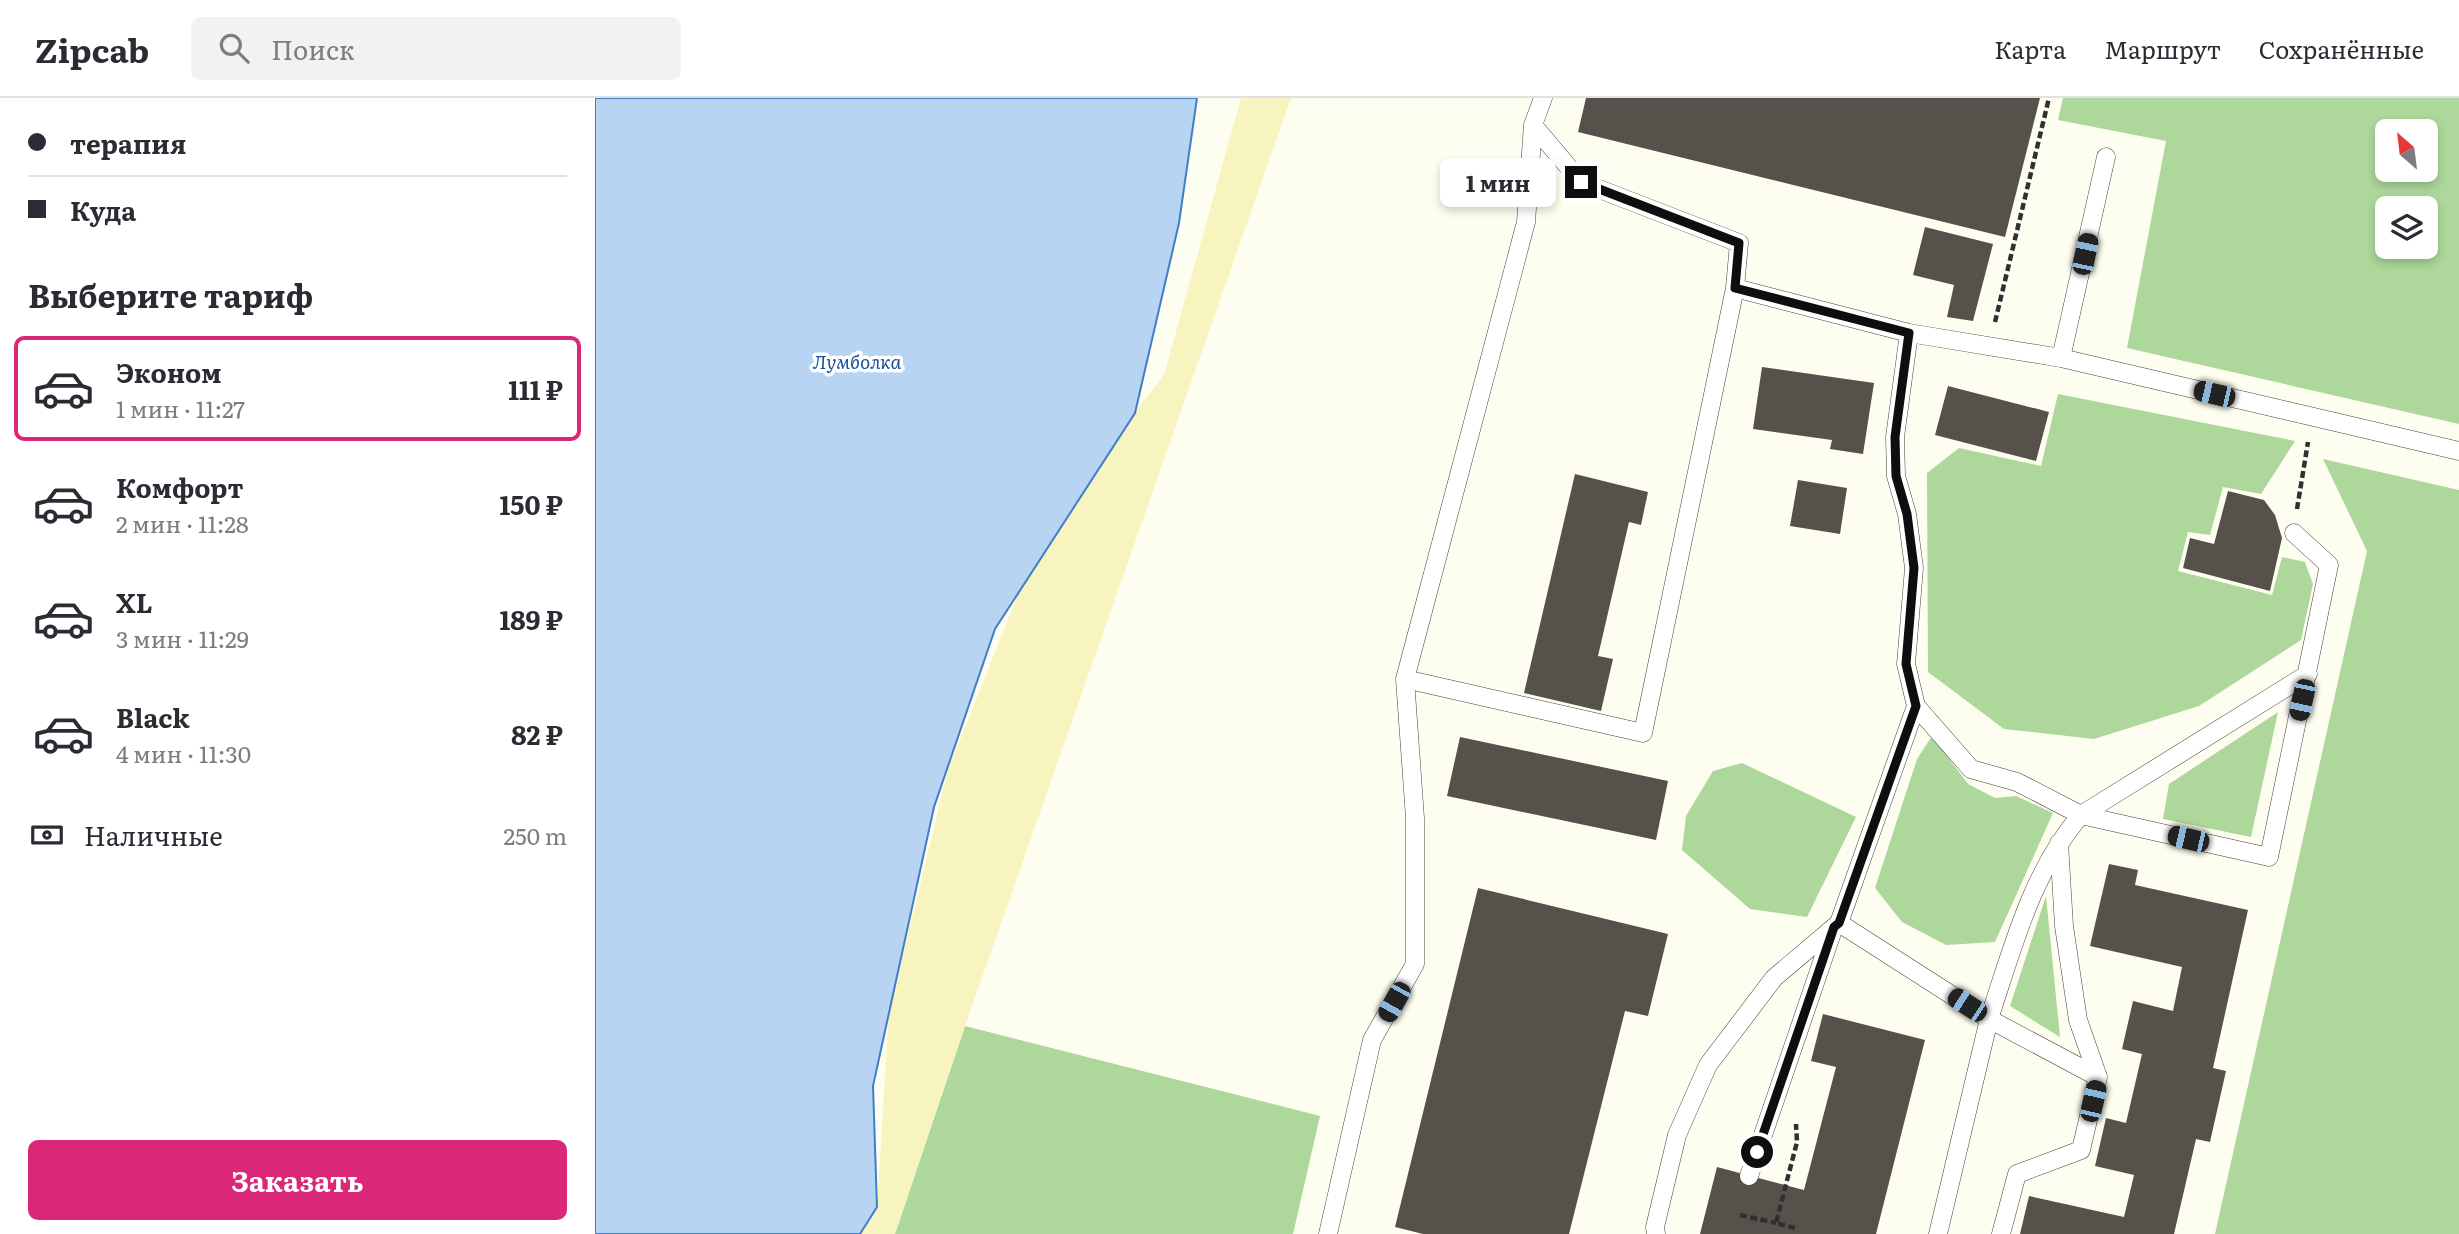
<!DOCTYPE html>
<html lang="ru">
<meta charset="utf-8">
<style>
body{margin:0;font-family:Literata,serif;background:#f2f2f3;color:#2b2b33;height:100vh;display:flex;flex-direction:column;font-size:26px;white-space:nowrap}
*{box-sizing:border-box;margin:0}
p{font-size:23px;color:#7c7c81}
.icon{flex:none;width:38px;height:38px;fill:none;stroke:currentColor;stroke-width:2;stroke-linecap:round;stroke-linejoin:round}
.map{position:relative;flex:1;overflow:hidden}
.panel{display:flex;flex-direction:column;background:#fff;width:595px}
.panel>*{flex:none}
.banner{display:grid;align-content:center;height:154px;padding:0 28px;background:#fff}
.needle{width:46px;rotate:332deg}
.buttons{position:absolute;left:1780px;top:21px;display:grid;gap:14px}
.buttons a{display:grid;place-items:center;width:63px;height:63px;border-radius:10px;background:#fff;box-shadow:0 4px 10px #0003;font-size:35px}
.end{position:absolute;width:32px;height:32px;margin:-16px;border:9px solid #0e0e0e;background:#fff;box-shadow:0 0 0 4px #fff}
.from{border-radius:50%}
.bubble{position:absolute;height:49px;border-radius:10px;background:#fff;box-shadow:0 4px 10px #0003;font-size:23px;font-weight:700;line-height:49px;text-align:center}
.car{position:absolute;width:21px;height:42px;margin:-21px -10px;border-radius:9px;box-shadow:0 0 5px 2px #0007;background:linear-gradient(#222 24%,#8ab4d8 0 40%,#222 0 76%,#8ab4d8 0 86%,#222 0)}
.banner b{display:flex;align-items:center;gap:24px;height:66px;font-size:26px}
.banner b+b{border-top:2px solid #e1e1e2}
.banner i{width:18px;height:18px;background:#2b2b33}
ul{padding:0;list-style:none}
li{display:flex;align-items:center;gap:21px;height:105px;margin:0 14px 10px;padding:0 14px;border:4px solid transparent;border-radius:10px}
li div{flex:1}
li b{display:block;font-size:26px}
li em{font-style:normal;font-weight:700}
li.current{border-color:#db2777}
li>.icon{width:63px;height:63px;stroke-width:1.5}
h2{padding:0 28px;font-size:32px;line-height:84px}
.pay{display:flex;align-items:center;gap:18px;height:77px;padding:0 28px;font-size:26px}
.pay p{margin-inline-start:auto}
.button{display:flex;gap:14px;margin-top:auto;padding:14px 28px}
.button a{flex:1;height:80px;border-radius:10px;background:#db2777;color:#fff;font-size:28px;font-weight:700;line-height:80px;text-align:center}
header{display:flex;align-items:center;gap:42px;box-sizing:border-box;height:98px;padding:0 35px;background:#fff;border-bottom:2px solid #e1e1e2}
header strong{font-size:33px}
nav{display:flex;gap:38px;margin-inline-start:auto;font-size:24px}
.search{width:490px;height:63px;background:#f2f2f3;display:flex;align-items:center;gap:18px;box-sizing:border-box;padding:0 24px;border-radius:10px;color:#7c7c81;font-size:26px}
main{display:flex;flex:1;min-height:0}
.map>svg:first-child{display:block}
.forest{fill:#add79b;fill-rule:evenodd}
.sand{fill:#f8f4bf}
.water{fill:#b7d4f3;stroke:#427dc7;stroke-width:2}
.building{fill:#57514b}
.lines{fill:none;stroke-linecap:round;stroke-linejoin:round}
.lane-casing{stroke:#414141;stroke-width:19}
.path{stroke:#303030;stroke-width:4.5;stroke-dasharray:7 3.5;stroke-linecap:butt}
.lane{stroke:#fff;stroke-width:18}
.route{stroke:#0e0e0e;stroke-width:9}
.labels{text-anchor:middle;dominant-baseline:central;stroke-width:7;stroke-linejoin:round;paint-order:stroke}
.water-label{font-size:19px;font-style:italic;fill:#1d509b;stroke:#fff}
</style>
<header>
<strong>Zipcab</strong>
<div class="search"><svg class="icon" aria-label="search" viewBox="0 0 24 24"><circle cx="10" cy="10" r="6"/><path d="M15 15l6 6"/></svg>Поиск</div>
<nav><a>Карта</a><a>Маршрут</a><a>Сохранённые</a></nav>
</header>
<main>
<section class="panel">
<div class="banner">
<b><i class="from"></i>терапия</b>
<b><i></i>Куда</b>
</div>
<h2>Выберите тариф</h2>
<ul>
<li class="current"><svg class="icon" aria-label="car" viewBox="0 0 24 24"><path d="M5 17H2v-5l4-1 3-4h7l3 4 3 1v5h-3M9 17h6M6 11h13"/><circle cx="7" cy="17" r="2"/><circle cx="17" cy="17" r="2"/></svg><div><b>Эконом</b><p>1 мин · 11:27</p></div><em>111 ₽</em></li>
<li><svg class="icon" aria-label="car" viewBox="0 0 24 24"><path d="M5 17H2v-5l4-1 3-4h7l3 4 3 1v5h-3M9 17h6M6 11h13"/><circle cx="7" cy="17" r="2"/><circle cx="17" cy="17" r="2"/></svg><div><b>Комфорт</b><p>2 мин · 11:28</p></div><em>150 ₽</em></li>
<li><svg class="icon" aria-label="car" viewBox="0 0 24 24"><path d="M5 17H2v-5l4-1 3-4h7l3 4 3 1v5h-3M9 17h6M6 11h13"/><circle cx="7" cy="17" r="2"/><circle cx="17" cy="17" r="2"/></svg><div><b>XL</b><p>3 мин · 11:29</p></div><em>189 ₽</em></li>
<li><svg class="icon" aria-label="car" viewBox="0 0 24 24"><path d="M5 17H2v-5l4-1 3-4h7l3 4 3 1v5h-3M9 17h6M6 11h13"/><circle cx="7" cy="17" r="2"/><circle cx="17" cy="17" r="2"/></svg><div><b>Black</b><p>4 мин · 11:30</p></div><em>82 ₽</em></li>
</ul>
<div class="pay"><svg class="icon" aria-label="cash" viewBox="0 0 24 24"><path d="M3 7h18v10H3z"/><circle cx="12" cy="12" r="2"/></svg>Наличные<p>250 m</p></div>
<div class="button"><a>Заказать</a></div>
</section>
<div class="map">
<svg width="1864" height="1136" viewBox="0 0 1864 1136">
<rect width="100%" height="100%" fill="#fefef0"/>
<path class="forest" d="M1468,0H1864V326L1532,250L1571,43L1463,22ZM1792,33H1830V72H1792ZM1792,110H1830V149H1792Z
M1463,296L1700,343L1666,396L1628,389L1615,437L1593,434L1583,473L1677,497L1687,459L1710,464L1718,486L1706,542L1604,608L1499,641L1409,631L1333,574L1332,375L1364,350L1446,368Z
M1728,361L1864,392V1136H1620L1772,453Z
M1683,614L1656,739L1568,721L1574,686Z
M1337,638L1373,686L1400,700L1421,698L1458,715L1400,844L1351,847L1307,824L1280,790L1322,661Z
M1147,665L1261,719L1212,819L1155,811L1087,752L1091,718L1118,673Z
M1451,798L1465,939L1415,908Z
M370,928L725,1018L698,1136H300Z"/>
<path class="sand" d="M646,0H696L370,928L300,1136H260L282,1108L294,915L353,672L449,431L569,277Z"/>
<path class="water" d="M0,0H602L584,125L540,315L400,531L339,709L278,988L282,1109L265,1136H0Z"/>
<path class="building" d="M991,0H1445L1410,139L983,34Z
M1330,129L1398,146L1378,223L1352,219L1359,187L1318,177Z
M1167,269L1279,285L1268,356L1235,351L1237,342L1158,331Z
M1353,288L1454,314L1441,363L1340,337Z
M980,376L1053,394L1046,427L1034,424L1003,558L1018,561L1006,613L929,595Z
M1203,382L1252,390L1245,436L1195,428Z
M1633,393L1669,402L1680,417L1687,440L1675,493L1588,470L1595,440L1619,446Z
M865,639L1073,683L1061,742L852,698Z
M1514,766L1543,772L1540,787L1653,812L1618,970L1631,973L1615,1044L1601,1041L1579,1136H1425L1434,1098L1529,1119L1539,1077L1500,1068L1511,1020L1531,1025L1547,956L1527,951L1538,903L1578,913L1587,869L1495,848Z
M883,790L1073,836L1053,918L1030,913L974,1136H828L800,1129Z
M1228,916L1330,942L1281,1136H1105L1122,1069L1209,1092L1241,969L1216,963Z"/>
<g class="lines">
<defs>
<path id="lane" d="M938,27L986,84L1144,145L1140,190L1314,235
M1466,260L1511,59
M810,581L1048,635L1140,190
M1486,717L1674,759L1734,467L1699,435
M1486,717L1713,576
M1244,825L1321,608
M1154,1078L1239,829
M733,1136L777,942L820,866V720L810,581L931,124L938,27L948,0
M1061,1136L1060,1129L1082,1037L1113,967L1179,880L1244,825L1394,921C1417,852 1437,773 1486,717L1422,684L1376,671L1321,608L1311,566L1319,470L1312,416L1301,378L1300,339L1314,235L1466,260L1864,353
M1343,1136L1394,921L1503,979
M1406,1136L1422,1076L1486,1052L1503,979L1483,922L1469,828L1464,745"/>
</defs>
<use href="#lane" class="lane-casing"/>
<path class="path" d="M1400,224L1454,0
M1702,411L1713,344
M1145,1117L1181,1125
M1200,1130L1181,1125L1202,1044L1201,1026"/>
<use href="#lane" class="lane"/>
</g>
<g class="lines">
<path class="route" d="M986,84L1144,145L1140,190L1314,235L1300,339L1301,378L1312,416L1319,470L1311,566L1321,608L1244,825L1239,829L1162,1054"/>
</g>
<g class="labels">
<g class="water-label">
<text x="262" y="263">Лумболка</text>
</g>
</g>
</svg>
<div class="buttons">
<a><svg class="needle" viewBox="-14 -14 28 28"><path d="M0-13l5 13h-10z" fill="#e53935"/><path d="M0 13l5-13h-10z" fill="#7c7c81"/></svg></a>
<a><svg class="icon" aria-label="layers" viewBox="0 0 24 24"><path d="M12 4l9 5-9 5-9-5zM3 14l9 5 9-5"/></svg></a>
</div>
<i class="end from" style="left:1162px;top:1054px"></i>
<i class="end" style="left:986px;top:84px"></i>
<div class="bubble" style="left:845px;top:60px;width:116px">1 мин</div>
<i class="car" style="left:1490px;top:156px;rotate:12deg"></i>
<i class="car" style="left:1619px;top:296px;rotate:283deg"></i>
<i class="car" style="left:1707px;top:602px;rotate:192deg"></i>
<i class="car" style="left:1593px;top:741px;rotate:283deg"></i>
<i class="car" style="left:799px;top:904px;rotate:209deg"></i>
<i class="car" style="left:1372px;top:907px;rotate:303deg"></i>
<i class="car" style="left:1498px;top:1003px;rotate:13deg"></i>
</div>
</main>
